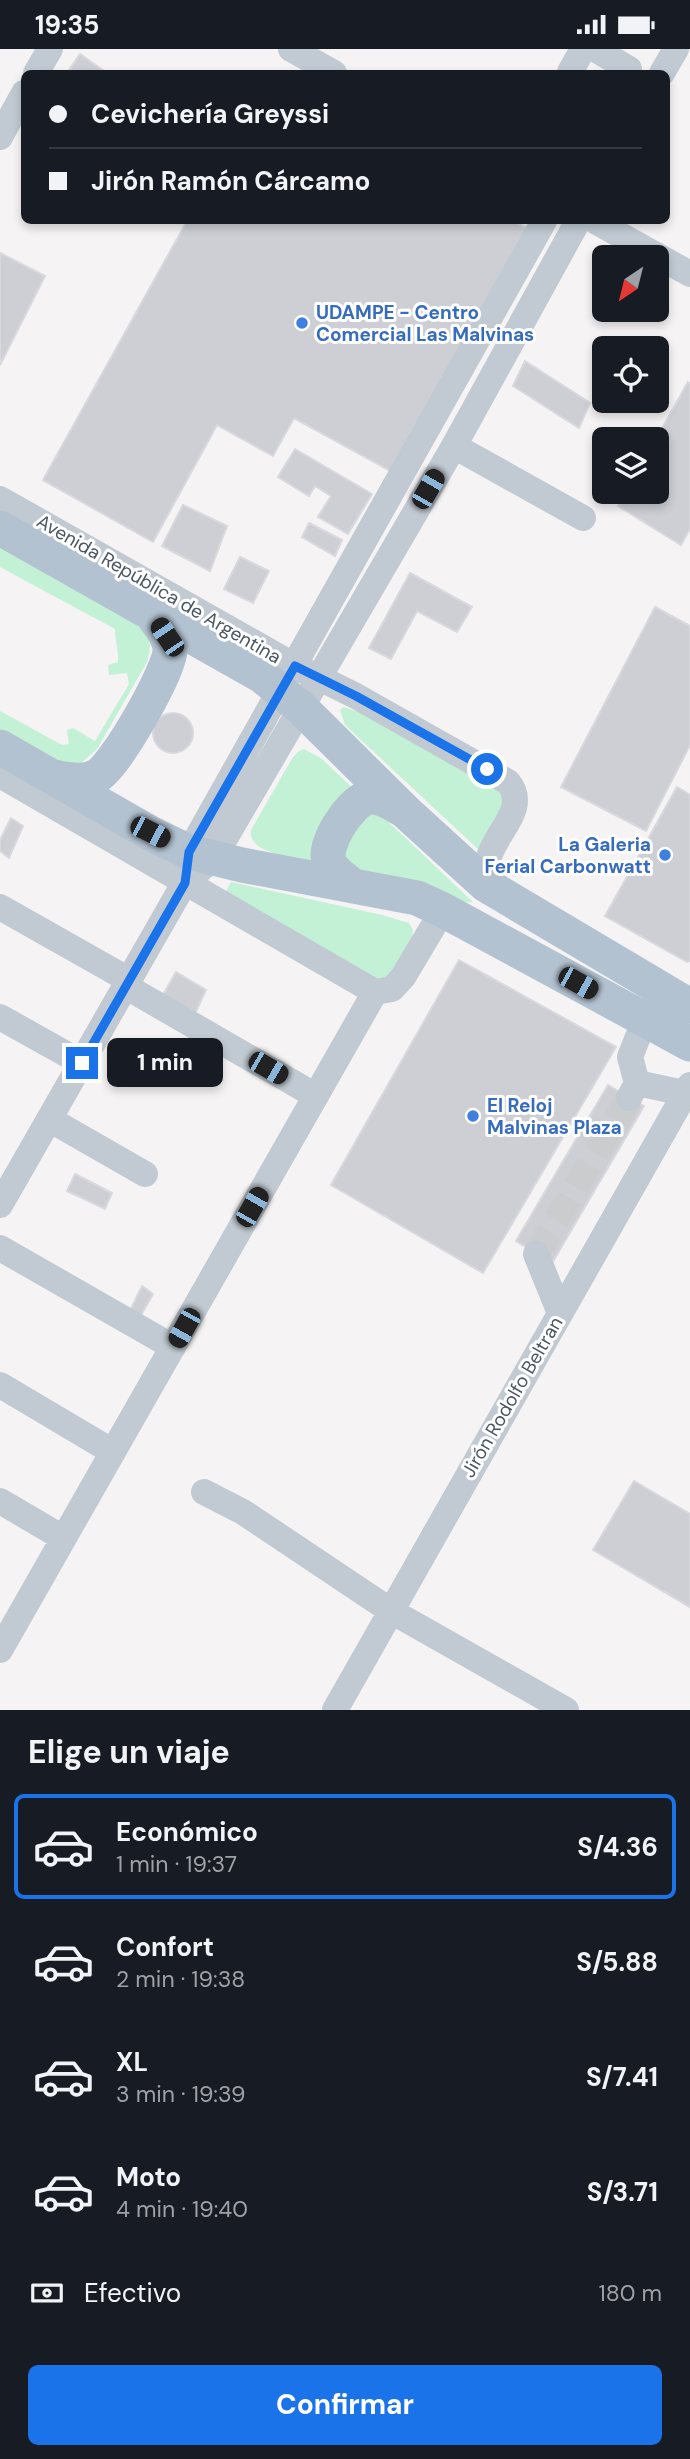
<!DOCTYPE html>
<html lang="es">
<meta charset="utf-8">
<style>
body{margin:0;font-family:"DM Sans",sans-serif;background:#20242c;color:#f1f3f6;height:100vh;display:flex;flex-direction:column;font-size:26px;white-space:nowrap}
*{box-sizing:border-box;margin:0}
p{font-size:23px;color:#9ea1a6}
.icon{flex:none;width:38px;height:38px;fill:none;stroke:currentColor;stroke-width:2;stroke-linecap:round;stroke-linejoin:round}
.map{position:relative;height:1661px;overflow:hidden}
.side{display:flex;flex-direction:column;background:#171b24;flex:1}
.side>*{flex:none}
.banner{position:absolute;left:21px;top:21px;width:649px;height:154px;border-radius:10px;box-shadow:0 4px 10px #0003;display:grid;align-content:center;height:154px;padding:0 28px;background:#171b24}
.needle{width:46px;rotate:215deg}
.controls{position:absolute;left:592px;top:196px;display:grid;gap:14px}
.controls a{display:grid;place-items:center;width:77px;height:77px;border-radius:10px;background:#171b24;box-shadow:0 4px 10px #0003;font-size:35px}
.end{position:absolute;width:32px;height:32px;margin:-16px;border:9px solid #1a73e8;background:#fff;box-shadow:0 0 0 4px #fff}
.from{border-radius:50%}
.bubble{position:absolute;height:49px;border-radius:10px;background:#171b24;box-shadow:0 4px 10px #0003;font-size:23px;font-weight:700;line-height:49px;text-align:center}
.car{position:absolute;width:21px;height:42px;margin:-21px -10px;border-radius:9px;box-shadow:0 0 5px 2px #0007;background:linear-gradient(#222 24%,#8ab4d8 0 40%,#222 0 76%,#8ab4d8 0 86%,#222 0)}
.banner b{display:flex;align-items:center;gap:24px;height:66px;font-size:26px}
.banner b+b{border-top:2px solid #363941}
.banner i{width:18px;height:18px;background:#f1f3f6}
ul{padding:0;list-style:none}
li{display:flex;align-items:center;gap:21px;height:105px;margin:0 14px 10px;padding:0 14px;border:4px solid transparent;border-radius:10px}
li div{flex:1}
li b{display:block;font-size:26px}
li em{font-style:normal;font-weight:700}
li.on{border-color:#1a73e8}
li>.icon{width:63px;height:63px;stroke-width:1.5}
h2{padding:0 28px;font-size:32px;line-height:84px}
.pay{display:flex;align-items:center;gap:18px;height:77px;padding:0 28px;font-size:26px}
.pay p{margin-inline-start:auto}
.action{display:flex;gap:14px;margin-top:auto;padding:14px 28px}
.action a{flex:1;height:80px;border-radius:10px;background:#1a73e8;color:#fff;font-size:28px;font-weight:700;line-height:80px;text-align:center}
.status{display:flex;justify-content:space-between;align-items:center;height:49px;padding:0 35px;background:#171b24;direction:ltr}
.status svg{height:19px;fill:currentColor}
.map>svg:first-child{display:block}
.green{fill:#c3f1d5}
.building{fill:#cdcfd5;stroke:#d7d9de;stroke-width:2}
.lines{fill:none;stroke-linecap:round;stroke-linejoin:round}
.minor-tunnel{stroke:#caccce;stroke-width:26;stroke-dasharray:26 13;stroke-linecap:butt}
.minor{stroke:#c1cad2;stroke-width:26}
.major{stroke:#b3c2d1;stroke-width:35}
.route{stroke:#1a73e8;stroke-width:9}
.shop-dot{fill:#3f7fe0;stroke:#fff;stroke-width:2.5}
.labels{text-anchor:middle;dominant-baseline:central;stroke-width:6;stroke-linejoin:round;paint-order:stroke}
.shop-label{font-size:19px;font-weight:bold;fill:#366cbe;stroke:#fff;text-anchor:start}
.street-label{font-size:19px;fill:#4a5661;stroke:#fff}
</style>
<div class="status"><b>19:35</b><svg viewBox="0 0 49 12"><path d="M0 12V9h3v3zM5 12V6h3v6zM10 12V3h3v9zM15 12V0h3v12zM26 1h20v11H26zM47 4h2v5h-2z"/></svg></div>
<div class="map">
<svg width="690" height="1661" viewBox="0 0 690 1661">
<rect width="100%" height="100%" fill="#f5f3f3"/>
<path class="green" d="M0,496L135,574C150,589 153,592 147,613L97,700L82,713L73,716L60,715L0,681V662L62,696L69,695L67,681L73,679L95,692L129,635L127,624L109,626L108,616L118,613C119,602 115,592 115,580L0,518Z
M343,658L385,671L512,746L480,802L345,676L340,661Z
M304,700L322,710L473,853L463,854L279,806C266,801 249,797 251,781L293,708L299,702Z
M231,833L382,866L409,874L413,881L412,888L391,926L376,932L223,848Z"/>
<path class="building" d="M80,5L107,24H67Z
M187,172H513L526,179L392,423L294,369L273,407L217,376L153,493L43,431Z
M0,204L45,227L0,316Z
M525,312L590,354L579,379L513,337Z
M688,333L690,335V480L681,496L618,457L627,443H656V390Z
M295,400L372,445L348,485L318,468L331,447L315,437L309,447L278,428Z
M183,456L227,477L210,522L162,497Z
M309,474L342,491L335,507L302,488Z
M240,508L269,522L253,554L224,540Z
M410,524L472,558L457,583L417,562L391,610L369,599Z
M655,558L690,577V696L646,782L561,738Z
M153 684a20 20 0 1 1 40 0a20 20 0 1 1-40 0Z
M677,738L690,746V912L687,913L605,867Z
M11,769L23,777L9,809L0,802V791Z
M459,911L616,998L483,1224L331,1136Z
M176,923L206,941L194,967L163,946Z
M608,1036L644,1057L552,1214L516,1192Z
M75,1125L112,1144L105,1160L67,1142Z
M142,1237L153,1245L135,1277L125,1272Z
M634,1432L690,1465V1558L593,1501Z"/>
<g class="lines">
<path class="minor-tunnel" d="M536,1205L629,1049"/>
<path class="minor" d="M291,0L334,24
M595,0L629,20
M570,23L583,0
M36,24L50,0
M662,24L676,0
M0,88L24,44
M595,172L690,225
M454,397L583,469
M0,450L295,617L356,647L508,733C529,759 497,781 489,808C486,817 486,826 486,836
M0,726L375,943L392,940L403,928L443,861
M187,819L189,803L544,172
M0,858L129,931
M125,937L316,1047
M0,968L82,1014
M637,1034L684,1044
M629,1049L637,1034L630,1008L645,970
M49,1070L145,1125
M0,1156L185,833L213,810L454,397L578,172
M0,1199L173,1298
M536,1205L560,1264
M0,1336L113,1403
M204,1443L243,1463L391,1562L566,1661
M0,1452L63,1489
M0,1601L375,943
M335,1661L690,1036"/>
<path class="major" d="M0,479L262,627L301,659L406,763L486,836L690,957
M0,698L150,784L189,803L242,816L417,849L443,861L690,995
M55,728C69,731 84,734 97,727C115,718 170,621 170,601C170,587 158,574 150,563
M353,837C345,830 333,823 329,813C323,795 349,755 366,749C379,745 392,755 403,761"/>
</g>
<g class="lines">
<path class="route" d="M82,1014L185,834L189,803L295,617L356,647L487,720"/>
</g>
<g class="shop-dot">
<circle cx="302" cy="274" r="7"/>
<circle cx="665" cy="806" r="7"/>
<circle cx="473" cy="1067" r="7"/>
</g>
<g class="labels">
<g class="shop-label">
<text x="316" y="263">UDAMPE - Centro<tspan x="316" dy="22">Comercial Las Malvinas</tspan></text>
<text x="651" y="795" text-anchor="end">La Galeria<tspan x="651" dy="22">Ferial Carbonwatt</tspan></text>
<text x="487" y="1056">El Reloj<tspan x="487" dy="22">Malvinas Plaza</tspan></text>
</g>
<g class="street-label">
<text transform="translate(159 540) rotate(30)">Avenida República de Argentina</text>
<text transform="translate(512 1348) rotate(-60)">Jirón Rodolfo Beltran</text>
</g>
</g>
</svg>
<div class="controls">
<a><svg class="needle" viewBox="-14 -14 28 28"><path d="M0-13l5 13h-10z" fill="#e53935"/><path d="M0 13l5-13h-10z" fill="#9ea1a6"/></svg></a>
<a><svg class="icon" aria-label="locate" viewBox="0 0 24 24"><circle cx="12" cy="12" r="6"/><path d="M12 2v4M12 18v4M2 12h4M18 12h4"/></svg></a>
<a><svg class="icon" aria-label="layers" viewBox="0 0 24 24"><path d="M12 4l9 5-9 5-9-5zM3 14l9 5 9-5"/></svg></a>
</div>
<i class="end from" style="left:487px;top:720px"></i>
<i class="end" style="left:82px;top:1014px"></i>
<div class="bubble" style="left:107px;top:989px;width:116px">1 min</div>
<i class="car" style="left:428px;top:440px;rotate:30deg"></i>
<i class="car" style="left:167px;top:588px;rotate:326deg"></i>
<i class="car" style="left:150px;top:783px;rotate:117deg"></i>
<i class="car" style="left:578px;top:934px;rotate:119deg"></i>
<i class="car" style="left:268px;top:1019px;rotate:120deg"></i>
<i class="car" style="left:252px;top:1158px;rotate:30deg"></i>
<i class="car" style="left:184px;top:1279px;rotate:209deg"></i>
<div class="banner">
<b><i class="from"></i>Cevichería Greyssi</b>
<b><i></i>Jirón Ramón Cárcamo</b>
</div>
</div>
<section class="side">
<h2>Elige un viaje</h2>
<ul>
<li class="on"><svg class="icon" aria-label="car" viewBox="0 0 24 24"><path d="M5 17H2v-5l4-1 3-4h7l3 4 3 1v5h-3M9 17h6M6 11h13"/><circle cx="7" cy="17" r="2"/><circle cx="17" cy="17" r="2"/></svg><div><b>Económico</b><p>1 min · 19:37</p></div><em>S/4.36</em></li>
<li><svg class="icon" aria-label="car" viewBox="0 0 24 24"><path d="M5 17H2v-5l4-1 3-4h7l3 4 3 1v5h-3M9 17h6M6 11h13"/><circle cx="7" cy="17" r="2"/><circle cx="17" cy="17" r="2"/></svg><div><b>Confort</b><p>2 min · 19:38</p></div><em>S/5.88</em></li>
<li><svg class="icon" aria-label="car" viewBox="0 0 24 24"><path d="M5 17H2v-5l4-1 3-4h7l3 4 3 1v5h-3M9 17h6M6 11h13"/><circle cx="7" cy="17" r="2"/><circle cx="17" cy="17" r="2"/></svg><div><b>XL</b><p>3 min · 19:39</p></div><em>S/7.41</em></li>
<li><svg class="icon" aria-label="car" viewBox="0 0 24 24"><path d="M5 17H2v-5l4-1 3-4h7l3 4 3 1v5h-3M9 17h6M6 11h13"/><circle cx="7" cy="17" r="2"/><circle cx="17" cy="17" r="2"/></svg><div><b>Moto</b><p>4 min · 19:40</p></div><em>S/3.71</em></li>
</ul>
<div class="pay"><svg class="icon" aria-label="cash" viewBox="0 0 24 24"><path d="M3 7h18v10H3z"/><circle cx="12" cy="12" r="2"/></svg>Efectivo<p>180 m</p></div>
<div class="action"><a>Confirmar</a></div>
</section>
